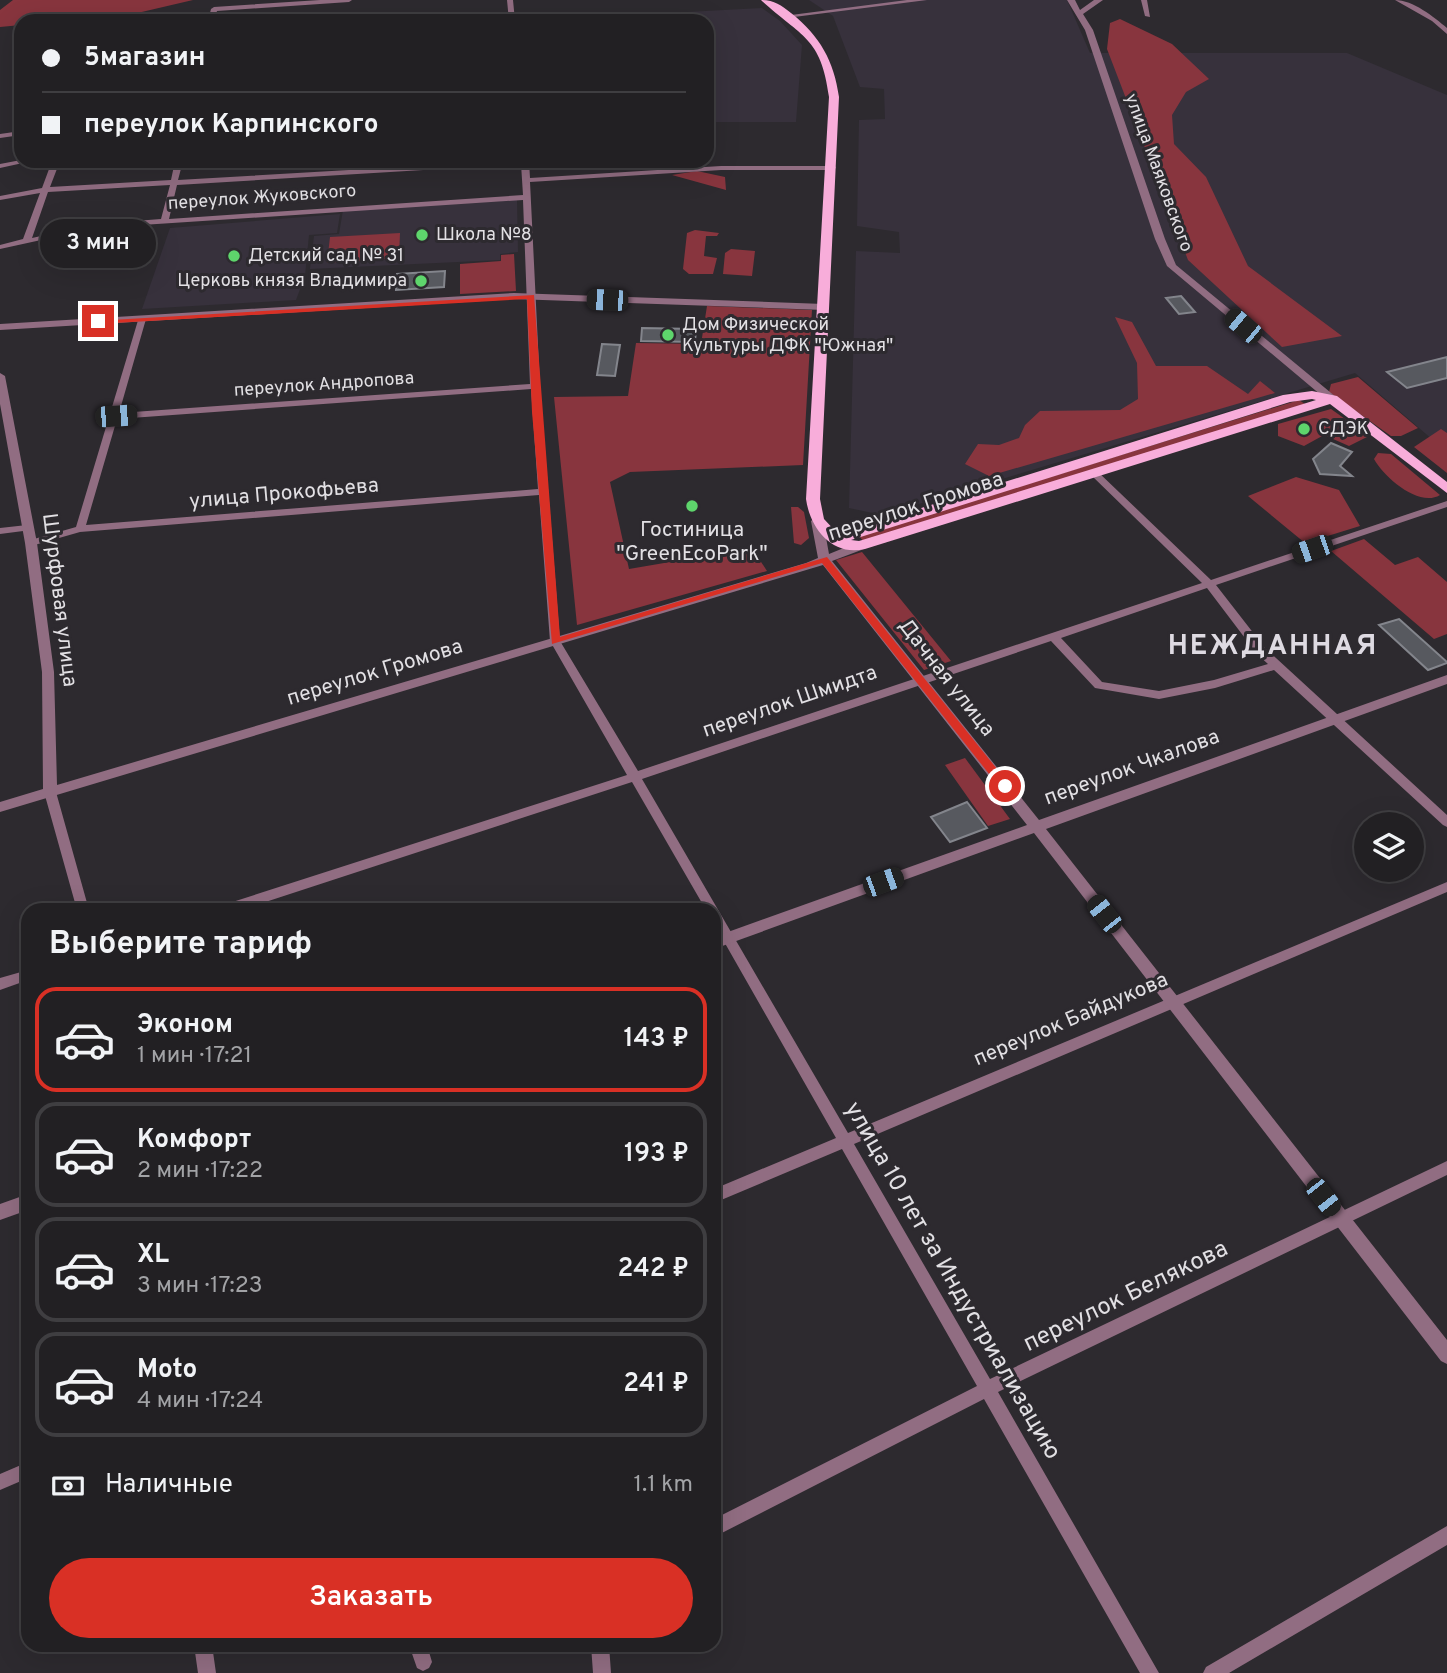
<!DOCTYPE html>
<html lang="ru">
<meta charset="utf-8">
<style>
body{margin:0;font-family:Overpass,sans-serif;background:#2e2d30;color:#f1f3f6;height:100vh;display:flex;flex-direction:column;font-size:26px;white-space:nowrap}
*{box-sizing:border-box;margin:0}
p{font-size:23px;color:#a2a3a6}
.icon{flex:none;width:38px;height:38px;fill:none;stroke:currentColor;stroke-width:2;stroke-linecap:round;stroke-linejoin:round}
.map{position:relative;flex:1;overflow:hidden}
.panel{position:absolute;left:21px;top:903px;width:700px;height:749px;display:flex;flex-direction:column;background:#222023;border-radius:21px;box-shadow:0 7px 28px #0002,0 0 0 2px #3f3e41}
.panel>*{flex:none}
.guide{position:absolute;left:14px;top:14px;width:700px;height:154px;border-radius:21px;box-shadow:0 7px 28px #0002,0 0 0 2px #3f3e41;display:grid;align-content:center;height:154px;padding:0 28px;background:#222023}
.controls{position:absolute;left:1354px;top:812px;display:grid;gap:14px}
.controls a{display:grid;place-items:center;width:70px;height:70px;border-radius:50%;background:#222023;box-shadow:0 7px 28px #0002,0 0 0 2px #3f3e41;font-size:35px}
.end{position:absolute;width:32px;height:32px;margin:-16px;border:9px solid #d93025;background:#fff;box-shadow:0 0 0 4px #fff}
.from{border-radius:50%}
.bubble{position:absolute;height:49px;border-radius:24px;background:#222023;box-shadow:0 7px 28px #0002,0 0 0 2px #3f3e41;font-size:23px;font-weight:600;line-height:49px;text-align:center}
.car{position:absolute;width:21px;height:42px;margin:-21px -10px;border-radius:9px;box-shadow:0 0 5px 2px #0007;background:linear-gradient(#222 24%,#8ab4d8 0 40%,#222 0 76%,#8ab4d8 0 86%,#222 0)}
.guide b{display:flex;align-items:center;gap:24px;height:66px;font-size:26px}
.guide b+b{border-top:2px solid #3f3e41}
.guide i{width:18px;height:18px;background:#f1f3f6}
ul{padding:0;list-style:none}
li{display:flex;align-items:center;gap:21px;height:105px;margin:0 14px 10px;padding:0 14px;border:4px solid #3f3e41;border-radius:21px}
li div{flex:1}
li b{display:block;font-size:26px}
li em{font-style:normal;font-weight:600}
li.selected{border-color:#d93025}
li>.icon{width:63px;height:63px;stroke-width:1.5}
h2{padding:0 28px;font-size:32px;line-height:84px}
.pay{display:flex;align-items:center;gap:18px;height:77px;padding:0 28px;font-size:26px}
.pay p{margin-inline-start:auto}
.primary-button{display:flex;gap:14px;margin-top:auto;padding:14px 28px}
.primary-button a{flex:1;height:80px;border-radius:42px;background:#d93025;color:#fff;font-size:28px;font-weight:600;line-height:80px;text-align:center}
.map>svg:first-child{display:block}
.built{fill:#37313c}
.green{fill:#88353e}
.building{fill:#57595f;stroke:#83858c;stroke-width:2}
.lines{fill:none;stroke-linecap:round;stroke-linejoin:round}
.minor{fill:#916d82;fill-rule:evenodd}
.tertiary{fill:#916d82;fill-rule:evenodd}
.primary{fill:#f8adda;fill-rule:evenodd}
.route{fill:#d93025}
.poi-dot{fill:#5ed56c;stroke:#2d2a2f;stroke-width:2.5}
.labels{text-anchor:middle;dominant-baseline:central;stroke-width:6;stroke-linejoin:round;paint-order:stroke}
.far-street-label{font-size:18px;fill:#e2e0e4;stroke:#2d2a2f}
.far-poi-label{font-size:18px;fill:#e2e0e4;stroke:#2d2a2f;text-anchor:start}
.street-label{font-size:21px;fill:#e2e0e4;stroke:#2d2a2f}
.poi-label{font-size:21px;fill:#e2e0e4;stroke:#2d2a2f}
.near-street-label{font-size:24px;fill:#e2e0e4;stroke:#2d2a2f}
.district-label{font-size:28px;font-weight:bold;letter-spacing:2px;fill:#dedae2;stroke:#2d2a2f}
</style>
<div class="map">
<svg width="1447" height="1673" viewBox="0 0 1447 1673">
<rect width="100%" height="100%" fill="#2d2a2f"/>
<path class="built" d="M809,0H1067L1090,53H1347L1447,95V452L1355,373L882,515L849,508L856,251L900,253L899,232L857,226L859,120L885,119L884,89L860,87L833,16Z
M762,8L780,21L802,45L796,122H707V21H631L630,15Z
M517,200L518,252L500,254V260L310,269L314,236L339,234L343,210Z
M340,214L337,233L309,235L305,276L296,300L142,309L170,228Z"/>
<path class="green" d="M13,0H193L116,18L21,21V25L0,27V10Z
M1120,19L1172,44L1209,79L1186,92L1172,115L1174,144L1206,177L1248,266L1342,336L1282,347L1188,260L1107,49L1110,23Z
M697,171L725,177L726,190L672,175Z
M695,230L719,233L717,236H706L704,256L717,258L713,274H689L683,269L687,233Z
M400,233L399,258L327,263L330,237Z
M731,249L755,251L752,276L723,274L725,253Z
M514,254L516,291L460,294V264L501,261V255Z
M707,306L812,310L803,465L630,472L610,482L629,569L752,548L767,571L577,625L554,397L628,396L636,343L701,344Z
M1115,317L1132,322L1156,366H1207L1248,394L1260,381L1275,393L989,476L965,464L978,444L999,445L1019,438L1025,425L1040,411L1120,410L1138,399L1137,363Z
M1358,377L1418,428L1401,436H1391L1329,392L1331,384Z
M1299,400L1305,404L864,542L859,536Z
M1331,409L1369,436L1349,446L1324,435L1304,446L1278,436V424Z
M1441,429L1447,433V473L1414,447Z
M1378,453L1391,454L1440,495C1419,508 1384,477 1374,459Z
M1296,477L1339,490L1360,526L1305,543L1248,496Z
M791,507H798L804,512L809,538L801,545L794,543Z
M1364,539L1395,565L1418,557L1447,582V634L1434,639L1331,551Z
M862,552L951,661L924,670L836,560Z
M965,758L1010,819L988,826L945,765Z"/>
<path class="building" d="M445,271L444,287L396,290L397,274Z
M1181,296L1195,312L1179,314L1166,298Z
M642,328L696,329L695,342L641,341Z
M602,344L620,345L615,376L597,375Z
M1447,357V378L1407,388L1387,372Z
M1331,443L1352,452L1340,466L1352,476L1320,474L1313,459Z
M1399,619L1447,662V663L1428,670L1379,625Z
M967,802L987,828L950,842L931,817Z"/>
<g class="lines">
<path class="minor" d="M320,0H352L349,2L217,11L214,21H208L211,9L214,7Z
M507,0H513L515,21H509Z
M907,0H927L794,17L791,15Z
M1141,0H1147L1150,17L1145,16Z
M1395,0C1413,0 1434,17 1447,28V34L1432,21Z
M21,131V135L0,138V134Z
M21,160L32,161L0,168V164Z
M52,161H60L50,187L171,180L175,161H183L178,180L504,161H529L530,178L721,166H835L836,168L832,170H721L530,182L540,386L560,641L638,771L1202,583L1091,475V471H1097L1211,580L1447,501V507L1216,585L1265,648L1447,815V827L1443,825L1274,670L1215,688L1159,699L1095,688L1051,641L642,779L848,1133L1447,882V892L854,1144L990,1379L1447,1161V1175L998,1392L1159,1673H1140L984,1399L714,1537V1519L977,1386L842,1149L714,1203V1189L836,1138L714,924V910H706L632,782L241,910H219L220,906L627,775L550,641L539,495L80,532L31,546L26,543L27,541L76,527L139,317L146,319L119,413L530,384L523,200L96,228L0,249V245L23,239L40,193L0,200V196L42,188ZM521,164L523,195L169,219L177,185ZM170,185L161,219L96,224L32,238L48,192ZM531,389L538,489L86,525L117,419ZM1207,588L1257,654L1268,664L1214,680L1159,691L1102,682L1061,638Z
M27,525L32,528L31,530L0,534V528Z
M50,788L56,792L89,910H77L44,792Z
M28,970V980L0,990V978Z
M28,1462V1478L0,1490V1474Z
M1447,1526V1545L1229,1673H1203L1206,1667Z
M194,1645H212L216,1673H198Z
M409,1645H427L432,1662L429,1668L423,1671L417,1668Z
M591,1645H609L611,1673H593Z"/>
<path class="tertiary" d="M1067,0H1075L1080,10L1094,0H1103L1083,14L1093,30L1165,239L1176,265L1336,397V401H1328L1167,266L1155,239L1085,30Z
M514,293L824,304L829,307L824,310L514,299L0,330V324Z
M0,373L5,376L37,543L54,672L57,785L806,563L818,558L811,521L817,517L823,521L829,554L856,543H864V549L832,561L1039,820L1447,675V684L1046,829L1447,1340V1364L1441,1361L1034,833L714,949V937L1027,825L823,565L0,812V802L43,789L42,672L25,543L0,404Z
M28,1194V1210L0,1220V1204Z"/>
<path class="primary" d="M761,0C774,0 781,5 791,13C820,36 834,61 839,97L820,499L824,519L838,534L1283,395L1312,391L1337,396L1447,482V493L1330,404L865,549C832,557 810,528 806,499L829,97C821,36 801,37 761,0ZM1312,399L1316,400L859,541L851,540L1290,402Z"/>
</g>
<path class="route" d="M534,295L560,637L827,557L1009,784V789H1001L822,563L552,644L532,412L527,299L98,324L94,321Z"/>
<g class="poi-dot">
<circle cx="422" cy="235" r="7"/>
<circle cx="234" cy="256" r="7"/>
<circle cx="421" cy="281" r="7"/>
<circle cx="668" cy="335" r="7"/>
<circle cx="1304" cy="429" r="7"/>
<circle cx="692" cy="506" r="7"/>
</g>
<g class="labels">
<g class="far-street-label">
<text transform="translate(1158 173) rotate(70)">улица Маяковского</text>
<text transform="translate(262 198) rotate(-4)">переулок Жуковского</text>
<text transform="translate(324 385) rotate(-4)">переулок Андропова</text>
</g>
<g class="far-poi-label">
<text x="436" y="235">Школа №8</text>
<text x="248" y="256">Детский сад № 31</text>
<text x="407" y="281" text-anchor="end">Церковь князя Владимира</text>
<text x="682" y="325">Дом Физической<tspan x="682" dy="21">Культуры ДФК "Южная"</tspan></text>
<text x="1318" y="429">СДЭК</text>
</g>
<g class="street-label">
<text transform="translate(284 494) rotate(-5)">улица Прокофьева</text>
<text transform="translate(916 507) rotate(-18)">переулок Громова</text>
<text transform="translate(59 600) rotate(83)">Шурфовая улица</text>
<text transform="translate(375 673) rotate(-17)">переулок Громова</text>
<text transform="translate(946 678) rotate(52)">Дачная улица</text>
<text transform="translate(790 702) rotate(-19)">переулок Шмидта</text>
<text transform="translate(1132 768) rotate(-20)">переулок Чкалова</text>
<text transform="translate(1071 1020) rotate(-23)">переулок Байдукова</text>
</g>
<g class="poi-label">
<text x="692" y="530">Гостиница<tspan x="692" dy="24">"GreenEcoPark"</tspan></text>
</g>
<g class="near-street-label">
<text transform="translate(952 1281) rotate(60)">улица 10 лет за Индустриализацию</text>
<text transform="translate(1126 1297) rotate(-26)">переулок Белякова</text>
</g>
<g class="district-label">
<text x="1273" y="647">НЕЖДАННАЯ</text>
</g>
</g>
</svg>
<div class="controls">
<a><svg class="icon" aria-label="layers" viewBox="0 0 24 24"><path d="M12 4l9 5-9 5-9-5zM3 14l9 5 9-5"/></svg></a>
</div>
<i class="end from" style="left:1005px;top:786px"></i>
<i class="end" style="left:98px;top:321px"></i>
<div class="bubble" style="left:40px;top:219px;width:116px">3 мин</div>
<i class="car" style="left:607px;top:300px;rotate:272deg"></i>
<i class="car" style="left:1243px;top:326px;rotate:310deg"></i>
<i class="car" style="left:116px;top:416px;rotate:86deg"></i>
<i class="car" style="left:1312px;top:549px;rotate:251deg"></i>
<i class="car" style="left:883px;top:882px;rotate:70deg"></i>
<i class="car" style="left:1104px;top:914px;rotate:322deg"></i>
<i class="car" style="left:1323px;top:1197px;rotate:142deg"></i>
<div class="guide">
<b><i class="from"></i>5магазин</b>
<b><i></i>переулок Карпинского</b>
</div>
<section class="panel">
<h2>Выберите тариф</h2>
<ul>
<li class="selected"><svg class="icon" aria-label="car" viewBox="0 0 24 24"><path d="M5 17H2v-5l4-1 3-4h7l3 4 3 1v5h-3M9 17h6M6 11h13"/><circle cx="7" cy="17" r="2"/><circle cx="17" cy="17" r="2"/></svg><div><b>Эконом</b><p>1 мин · 17:21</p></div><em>143 ₽</em></li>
<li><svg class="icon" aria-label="car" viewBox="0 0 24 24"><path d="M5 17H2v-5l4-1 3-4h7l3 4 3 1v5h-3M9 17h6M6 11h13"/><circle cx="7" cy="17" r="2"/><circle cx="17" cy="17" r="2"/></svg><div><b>Комфорт</b><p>2 мин · 17:22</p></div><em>193 ₽</em></li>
<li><svg class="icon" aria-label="car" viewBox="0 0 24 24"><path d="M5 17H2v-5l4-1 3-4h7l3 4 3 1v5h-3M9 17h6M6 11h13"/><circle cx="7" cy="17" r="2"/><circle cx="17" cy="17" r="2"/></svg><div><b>XL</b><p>3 мин · 17:23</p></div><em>242 ₽</em></li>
<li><svg class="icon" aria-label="car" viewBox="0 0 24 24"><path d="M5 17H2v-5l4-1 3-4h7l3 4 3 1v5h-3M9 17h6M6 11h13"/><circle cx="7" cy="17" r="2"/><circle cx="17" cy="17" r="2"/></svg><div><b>Moto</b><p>4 мин · 17:24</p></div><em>241 ₽</em></li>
</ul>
<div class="pay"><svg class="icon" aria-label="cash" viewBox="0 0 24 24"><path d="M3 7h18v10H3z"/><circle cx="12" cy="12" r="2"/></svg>Наличные<p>1.1 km</p></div>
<div class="primary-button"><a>Заказать</a></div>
</section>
</div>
